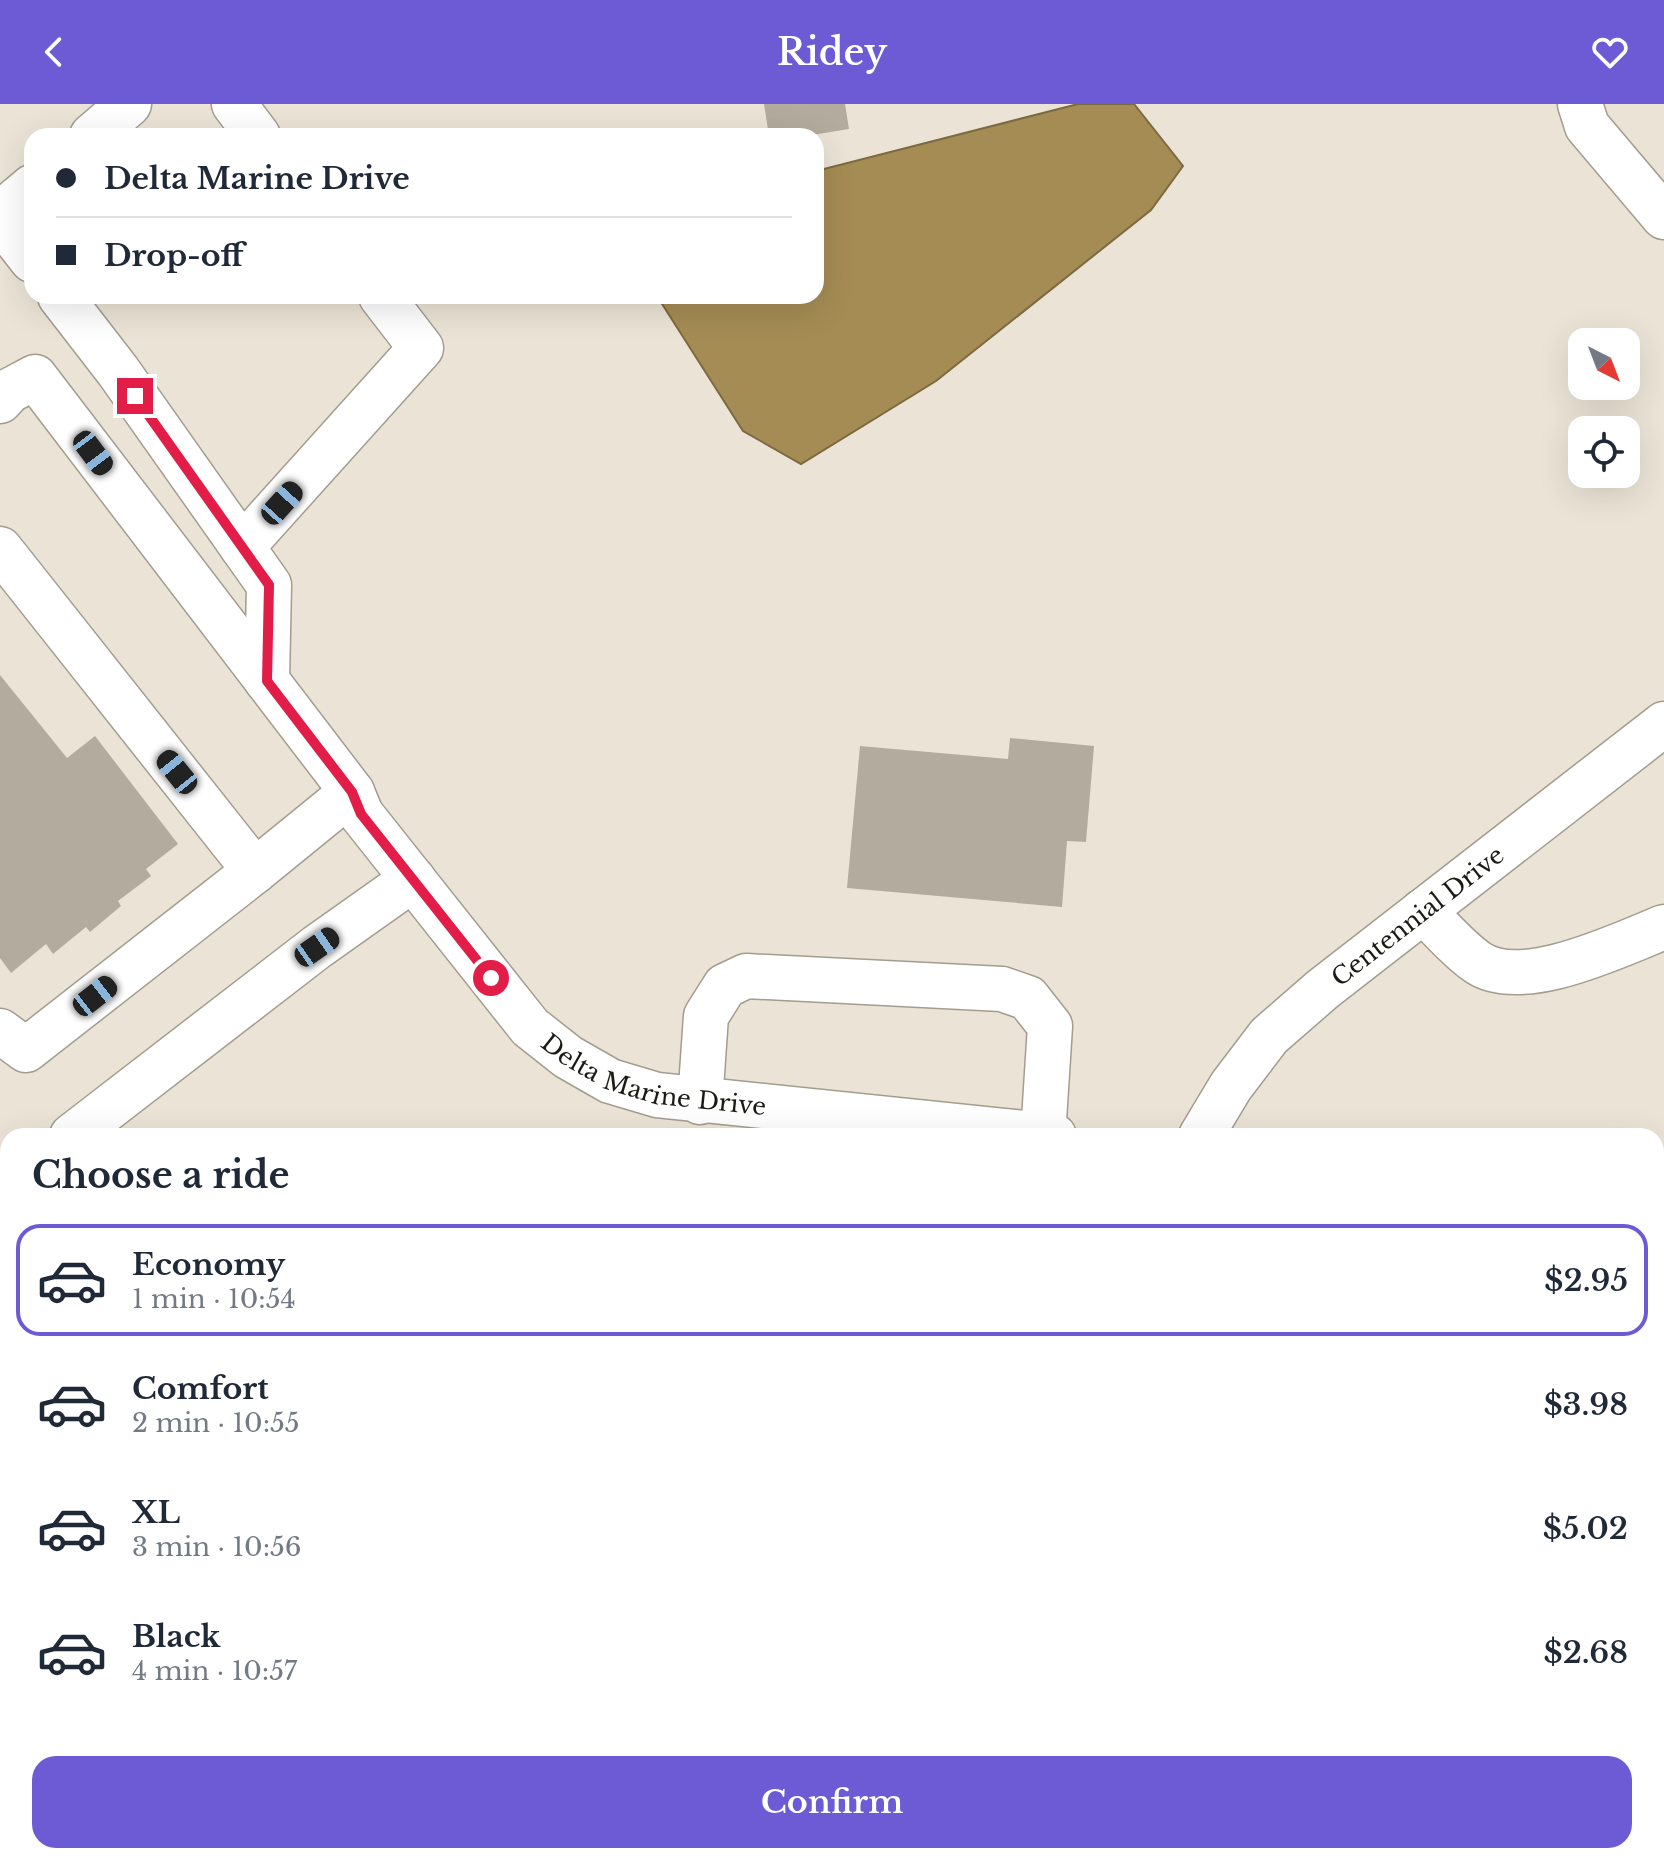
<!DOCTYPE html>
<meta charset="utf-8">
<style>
body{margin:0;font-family:"Libre Baskerville",serif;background:#f2f2f3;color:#1f2937;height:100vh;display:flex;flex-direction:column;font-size:30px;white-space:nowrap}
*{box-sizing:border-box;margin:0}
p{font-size:26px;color:#747a83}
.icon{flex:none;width:44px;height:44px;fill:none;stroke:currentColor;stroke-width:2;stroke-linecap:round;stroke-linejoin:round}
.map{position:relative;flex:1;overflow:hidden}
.drawer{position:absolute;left:0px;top:1024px;width:1664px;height:736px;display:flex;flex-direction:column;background:#fff;border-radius:24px 24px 0 0;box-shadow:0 8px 32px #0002}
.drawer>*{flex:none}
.banner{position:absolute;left:24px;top:24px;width:800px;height:176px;border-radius:24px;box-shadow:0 8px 32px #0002;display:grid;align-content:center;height:176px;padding:0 32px;background:#fff}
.needle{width:52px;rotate:138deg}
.buttons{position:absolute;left:1568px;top:224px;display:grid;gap:16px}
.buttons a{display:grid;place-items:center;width:72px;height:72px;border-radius:16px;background:#fff;box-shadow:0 8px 32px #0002;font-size:40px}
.end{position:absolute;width:36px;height:36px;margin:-18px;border:10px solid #e11d48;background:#fff;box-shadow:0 0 0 4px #fff}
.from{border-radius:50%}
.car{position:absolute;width:24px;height:48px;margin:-24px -12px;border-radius:10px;box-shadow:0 0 6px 2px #0007;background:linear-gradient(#222 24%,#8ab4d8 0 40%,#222 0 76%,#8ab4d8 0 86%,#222 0)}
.banner b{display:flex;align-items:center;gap:28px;height:76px;font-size:30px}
.banner b+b{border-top:2px solid #e0e1e3}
.banner i{width:20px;height:20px;background:#1f2937}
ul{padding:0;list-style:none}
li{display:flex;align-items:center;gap:24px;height:112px;margin:0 16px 12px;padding:0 16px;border:4px solid transparent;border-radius:24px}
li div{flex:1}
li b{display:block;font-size:30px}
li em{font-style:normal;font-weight:600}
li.selected{border-color:#6d5bd5}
li>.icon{width:72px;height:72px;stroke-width:1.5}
h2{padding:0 32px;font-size:36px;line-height:96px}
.button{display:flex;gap:16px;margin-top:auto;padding:16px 32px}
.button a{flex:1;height:92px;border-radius:24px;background:#6d5bd5;color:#fff;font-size:32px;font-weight:600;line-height:92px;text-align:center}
header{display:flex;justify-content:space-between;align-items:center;height:104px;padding:0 32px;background:#6d5bd5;color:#fff;font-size:36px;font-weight:600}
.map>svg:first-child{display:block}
.water{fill:#a58c54;stroke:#7c6a41;stroke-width:2}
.building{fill:#b3ac9e}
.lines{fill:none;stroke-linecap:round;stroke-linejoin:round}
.minor-casing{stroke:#a39d8f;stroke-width:47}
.major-casing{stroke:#c9c8c7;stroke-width:47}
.minor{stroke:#fff;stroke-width:44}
.major{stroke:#d3d1fa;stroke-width:44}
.route{stroke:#e11d48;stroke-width:10}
.labels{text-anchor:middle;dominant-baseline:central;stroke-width:8;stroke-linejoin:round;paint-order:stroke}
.street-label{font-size:24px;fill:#1c1a15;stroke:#f9f2e3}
</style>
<header><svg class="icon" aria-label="back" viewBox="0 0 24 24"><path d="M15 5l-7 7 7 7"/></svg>Ridey<svg class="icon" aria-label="heart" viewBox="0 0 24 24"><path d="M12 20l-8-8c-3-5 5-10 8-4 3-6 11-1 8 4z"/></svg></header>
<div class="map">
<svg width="1664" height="1760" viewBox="0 0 1664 1760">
<rect width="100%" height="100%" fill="#ebe4d6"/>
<path class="water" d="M1078,0H1134L1183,62L1151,106L936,277L801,360L743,327L657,192H816V67Z"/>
<path class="building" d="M764,0H845L849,25L806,32H769Z
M0,571L67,654L95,632L178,740L146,765L151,772L118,797L121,802L90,828L86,823L53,850L46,840L11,869L0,854Z
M1010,634L1094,642L1086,738L1067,737L1062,803L847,784L860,642L1008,655Z"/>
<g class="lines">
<defs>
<g id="minor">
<path d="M234,0L258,32"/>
<path d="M1580,0L1587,22L1664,113"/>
<path d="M92,32L129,0"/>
<path d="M0,110L32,83"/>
<path d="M0,115L32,156"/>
<path d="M60,192L118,267L269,481L267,577"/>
<path id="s1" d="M0,297L9,287L35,273L352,688L361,710L530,923L568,953L610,977L657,991L1054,1032"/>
<path d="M242,443L421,244L381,192"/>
<path d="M0,445L255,767L352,688"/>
<path d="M1423,807C1441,824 1457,844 1477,858C1521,889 1619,841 1664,823"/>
<path d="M0,927L26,946L255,767"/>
<path d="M700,998L706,912L725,882L746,872L1002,885L1028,894L1050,922L1043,1032"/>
<path d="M72,1032L317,843L413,775"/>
<path id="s2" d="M1201,1032L1231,982L1269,932L1323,885L1664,620"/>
<path d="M1656,1232L1664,1233"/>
<path d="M1664,1303L1661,1337L1664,1338"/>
<path d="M0,1713L8,1717"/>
<path d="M69,1760L71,1752"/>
<path d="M1100,1760L1101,1752"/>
</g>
<path id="major" d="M0,1273L8,1276
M1656,1535H1664"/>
</defs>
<use href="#minor" class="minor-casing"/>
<use href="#major" class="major-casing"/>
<use href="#minor" class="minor"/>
<use href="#major" class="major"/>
</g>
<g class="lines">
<path class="route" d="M135,292L269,481L267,577L352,688L361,710L491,874"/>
</g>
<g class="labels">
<g class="street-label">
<text stroke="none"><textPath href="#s2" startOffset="312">Centennial Drive</textPath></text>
<text stroke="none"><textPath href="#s1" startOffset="998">Delta Marine Drive</textPath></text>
</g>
</g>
</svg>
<div class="buttons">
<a><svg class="needle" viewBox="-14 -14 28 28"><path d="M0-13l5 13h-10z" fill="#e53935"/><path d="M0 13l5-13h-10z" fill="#747a83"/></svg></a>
<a><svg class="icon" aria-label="locate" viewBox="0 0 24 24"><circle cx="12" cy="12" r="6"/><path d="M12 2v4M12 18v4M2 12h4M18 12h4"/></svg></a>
</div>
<i class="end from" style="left:491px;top:874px"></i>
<i class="end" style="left:135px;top:292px"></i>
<i class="car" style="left:93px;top:349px;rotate:143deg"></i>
<i class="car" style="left:282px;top:399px;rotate:42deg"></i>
<i class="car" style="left:177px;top:668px;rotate:321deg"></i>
<i class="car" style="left:317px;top:843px;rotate:55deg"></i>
<i class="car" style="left:95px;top:892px;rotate:52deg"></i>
<div class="banner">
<b><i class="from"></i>Delta Marine Drive</b>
<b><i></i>Drop-off</b>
</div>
<section class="drawer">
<h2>Choose a ride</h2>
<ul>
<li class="selected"><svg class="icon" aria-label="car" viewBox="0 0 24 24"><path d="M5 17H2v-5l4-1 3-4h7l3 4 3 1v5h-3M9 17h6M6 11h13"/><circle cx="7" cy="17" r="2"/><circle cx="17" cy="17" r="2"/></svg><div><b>Economy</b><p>1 min · 10:54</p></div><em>$2.95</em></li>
<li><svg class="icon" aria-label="car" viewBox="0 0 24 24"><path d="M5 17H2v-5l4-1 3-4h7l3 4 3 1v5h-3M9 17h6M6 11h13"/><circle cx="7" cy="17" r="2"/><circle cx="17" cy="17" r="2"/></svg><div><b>Comfort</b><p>2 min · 10:55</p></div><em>$3.98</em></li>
<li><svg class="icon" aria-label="car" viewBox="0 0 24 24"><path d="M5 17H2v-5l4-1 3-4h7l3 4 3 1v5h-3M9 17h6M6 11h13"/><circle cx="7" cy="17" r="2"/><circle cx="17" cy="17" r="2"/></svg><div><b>XL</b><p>3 min · 10:56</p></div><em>$5.02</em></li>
<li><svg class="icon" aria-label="car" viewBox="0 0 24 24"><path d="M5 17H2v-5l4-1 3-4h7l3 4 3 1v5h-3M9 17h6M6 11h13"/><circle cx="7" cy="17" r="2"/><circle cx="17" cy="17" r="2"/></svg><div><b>Black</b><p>4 min · 10:57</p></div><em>$2.68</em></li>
</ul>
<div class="button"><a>Confirm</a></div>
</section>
</div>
